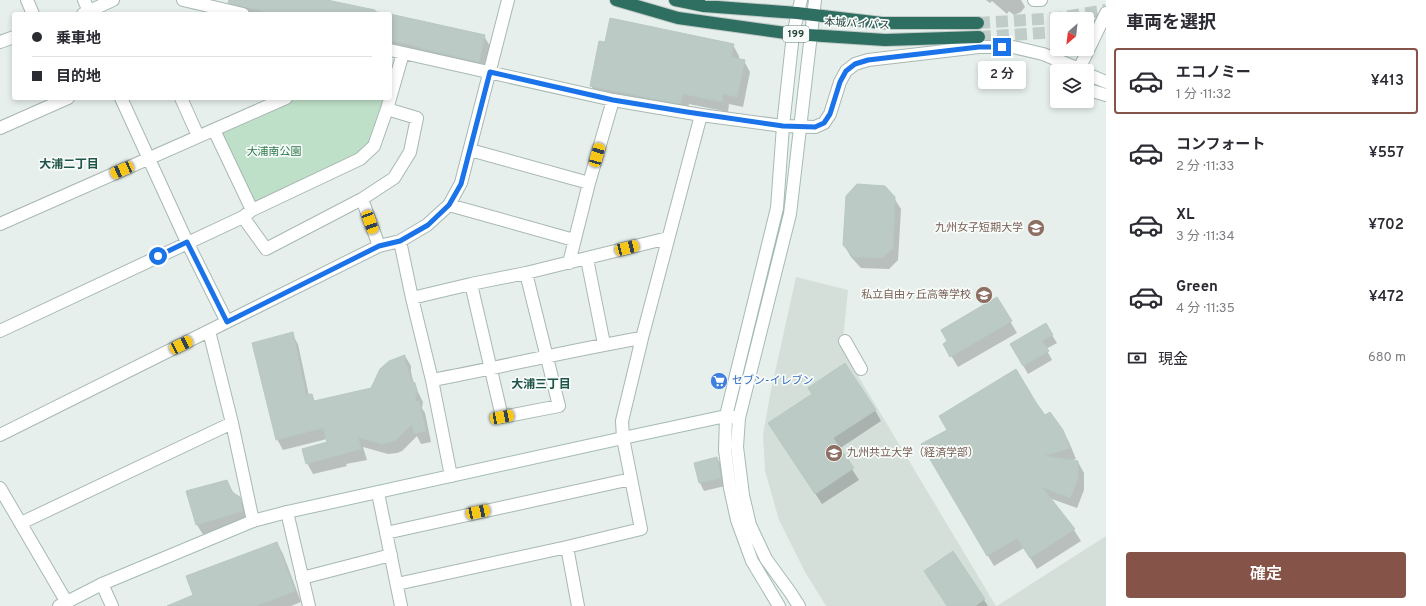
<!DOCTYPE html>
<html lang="ja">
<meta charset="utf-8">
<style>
body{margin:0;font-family:Overpass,"Noto Sans JP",sans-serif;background:#f7f7f7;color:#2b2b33;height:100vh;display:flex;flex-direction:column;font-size:15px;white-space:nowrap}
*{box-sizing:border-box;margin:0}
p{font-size:13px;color:#7c7c81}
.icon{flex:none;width:22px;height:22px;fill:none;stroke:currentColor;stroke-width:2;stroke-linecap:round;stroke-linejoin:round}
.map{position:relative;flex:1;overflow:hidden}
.panel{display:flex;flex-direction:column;background:#fff;width:320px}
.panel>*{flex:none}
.top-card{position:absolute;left:12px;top:12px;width:380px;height:88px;border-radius:4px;box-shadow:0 2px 6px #0003;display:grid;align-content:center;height:88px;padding:0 20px;background:#fff}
.needle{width:26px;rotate:208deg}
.buttons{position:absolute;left:1050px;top:12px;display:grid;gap:8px}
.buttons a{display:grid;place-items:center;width:44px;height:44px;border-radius:4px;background:#fff;box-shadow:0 2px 6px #0003;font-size:20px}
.end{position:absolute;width:18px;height:18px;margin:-9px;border:5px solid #1a73e8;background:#fff;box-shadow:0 0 0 2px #fff}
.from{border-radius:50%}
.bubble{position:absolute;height:28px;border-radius:4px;background:#fff;box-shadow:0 2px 6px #0003;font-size:13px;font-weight:600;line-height:28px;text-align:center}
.car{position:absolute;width:12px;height:24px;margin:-12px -6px;border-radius:5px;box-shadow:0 0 3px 1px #0007;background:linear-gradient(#f5c518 24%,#345 0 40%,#f5c518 0 76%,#345 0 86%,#f5c518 0)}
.top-card b{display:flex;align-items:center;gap:14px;height:38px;font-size:15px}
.top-card b+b{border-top:1px solid #e1e1e2}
.top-card i{width:10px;height:10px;background:#2b2b33}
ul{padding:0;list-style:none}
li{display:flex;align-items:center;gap:12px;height:66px;margin:0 8px 6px;padding:0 12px;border:2px solid transparent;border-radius:4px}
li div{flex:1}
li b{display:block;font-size:15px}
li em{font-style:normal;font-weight:600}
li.active{border-color:#855347}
li>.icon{width:36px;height:36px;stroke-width:1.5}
h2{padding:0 20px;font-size:18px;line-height:48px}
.pay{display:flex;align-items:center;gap:10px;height:44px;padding:0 20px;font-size:15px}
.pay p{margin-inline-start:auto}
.cta{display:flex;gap:8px;margin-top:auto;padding:8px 20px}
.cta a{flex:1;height:46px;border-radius:4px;background:#855347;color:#fff;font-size:16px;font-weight:600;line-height:46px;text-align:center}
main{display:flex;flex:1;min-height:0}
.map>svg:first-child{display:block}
.built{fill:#d4dfda}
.green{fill:#bfe0c8}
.shadow{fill:#0003}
.building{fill:#bbcac4;stroke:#b8c9c2}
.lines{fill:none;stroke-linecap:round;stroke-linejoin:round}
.highway-tunnel{stroke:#bfccc8;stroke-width:12;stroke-dasharray:12 6;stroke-linecap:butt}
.street-casing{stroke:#a8b8b2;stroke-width:14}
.secondary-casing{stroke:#a4bbb3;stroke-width:14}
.highway-casing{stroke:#c2cac8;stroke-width:14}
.street{stroke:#fff;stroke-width:12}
.secondary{stroke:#fff;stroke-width:12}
.highway{stroke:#2f6f62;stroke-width:12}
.route{stroke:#1a73e8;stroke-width:5}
.labels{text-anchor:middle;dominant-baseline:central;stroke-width:3.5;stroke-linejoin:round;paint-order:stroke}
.shield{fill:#f7fbf9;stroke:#637a73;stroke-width:1}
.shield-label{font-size:10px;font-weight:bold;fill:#24423a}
.street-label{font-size:11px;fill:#24423a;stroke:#f7fbf9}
.park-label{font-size:11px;fill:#2d7a4b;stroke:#f7fbf9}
.education-label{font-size:11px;fill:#785e54;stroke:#f7fbf9;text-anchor:end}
.shop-label{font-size:11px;fill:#366cbe;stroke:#f7fbf9;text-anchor:start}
.neighbourhood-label{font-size:12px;font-weight:bold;fill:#1f5548;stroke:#f7fbf9}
</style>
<main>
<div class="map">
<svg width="1106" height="606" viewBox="0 0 1106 606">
<rect width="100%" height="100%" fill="#e6efeb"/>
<path class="built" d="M796,277L848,290L842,349L996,606H826L805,572L779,520L765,471L763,435L770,395Z
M1106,536V606H997Z"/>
<path class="green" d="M294,98H386L371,143L358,155L257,203L252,202L221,137L222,132Z"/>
<path class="shadow" d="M237,0H330L329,1L389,14H242L236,4Z
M986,0H1021L1025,7L1021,12L1014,15L1009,11L1007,14L992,1L990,3Z
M390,14L484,36L490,46L484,72L390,48Z
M733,45L739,56V60L744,61L750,72L743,107L729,104L728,112L689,104L686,114L598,97L591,86Z
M894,198L901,209L898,260L889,269L861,268L851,257L844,245Z
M997,299L1017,333L958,367L944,344Z
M1045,324L1057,343L1046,349L1052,360L1028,374L1011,344Z
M292,334L298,344L309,396L311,395L315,402L372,389L405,356L411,366V372L414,384L423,402L422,408L425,413L431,442L421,444L417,436L402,451L397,453L388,454L363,447L367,460L346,464L347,466L313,474L307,463L328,443L327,439L283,450L277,439Z
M813,394L875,410L881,421L839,449L859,480L822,504L769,423Z
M1045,417L1063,431L1069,442L1076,459L1070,461L1078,462L1084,473V490L1077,508L1049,498L1074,530L1081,541L1037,569L1024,548L994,566L922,445Z
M717,458L722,466L725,486L704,491L700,483L695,463Z
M227,481L234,494L239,498L246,509L249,522L204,536L197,525Z
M277,543L283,554L301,602L291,606H183Z
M953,553L984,600L988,606H948Z"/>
<path class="building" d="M229,0H327L375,10L374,14H276L228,3Z
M390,14L485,35L479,62L420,48V47L390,40Z
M610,18L734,44L731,57L745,60L737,97L723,94L722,102L683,94L680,104L590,86L599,41L605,42Z
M857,184L885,186L895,197L893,248L882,258L854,257L843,245L846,196Z
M997,297L1012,321L950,357L943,344L947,341L941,330Z
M1046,323L1053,335L1042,341L1049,351L1023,366L1010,344Z
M293,332L306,395L312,394L314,401L371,388L380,369L389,361L405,355V360L411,380L415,383L417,390L415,402L419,401L426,431L414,434L412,424L396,440L391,442L381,444L358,437L361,449L306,464L302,449L327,442L323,428L276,440L252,343Z
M845,363L876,410L833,438L854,468L815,494L768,423L812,394L808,388Z
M1016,369L1037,404L1045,415L1050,412L1063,430L1070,448L1044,456L1078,461V479L1070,498L1042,487L1075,529L1030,558L1017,538L987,556L921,444L947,430L939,416Z
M717,457L721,478L699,483L694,463Z
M227,480L232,492L240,497L243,511L196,525L186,491Z
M277,542L295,591L256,606H167L193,595L186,576Z
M953,551L985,599L975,606H947L924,571Z"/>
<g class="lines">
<path class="highway-tunnel" d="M978,23L1058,18L1106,10
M1087,27L1106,24
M979,37L1057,32"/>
<defs>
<path id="street" d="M27,0L33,14
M84,0L90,14
M183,0L243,14
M508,0L461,183L449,205L574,240
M1034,0H1041
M83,14L113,0
M0,42L14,37
M390,50L613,100L701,115L783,126L815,127L824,123L830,114L840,82L846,71L855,64L868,60L979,47H1013L1043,54L1079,69L1106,13
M1087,74L1106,82
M1087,88L1089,90L1106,95
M121,98L187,242L227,322
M181,98L198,136
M0,128L68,98
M214,130L252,210
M470,150L589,183
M362,199L379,246
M243,217L266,249L362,199L394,178L410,152L417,118L387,109
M0,224L286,98
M400,241L412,298L432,380L451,476
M587,259L604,344
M569,263L589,183L613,100
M471,284L502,417L559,406L526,273
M412,298L471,284L526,273L668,238
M0,331L243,217L252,210L360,159L374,146L387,109L403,53
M209,331L232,423L253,521
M845,341L861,369
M432,380C502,367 571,350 642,338L701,115
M0,435L379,246L400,241L427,225L449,205
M0,488L66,601
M378,493L401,606
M287,512L309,606
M21,523L232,423
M386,533L631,479
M567,547L578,606
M302,578L391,555
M102,584L112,606
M397,584L567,547L641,529L623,438L622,421L642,338"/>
<path id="secondary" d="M59,606L102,584L253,521L287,512L623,438L726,416L739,418
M779,606L752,561L737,520L730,488L725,450L726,416L777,208L783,126L793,34L801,0
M799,606L790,592L766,559L750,525L743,495L737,447L739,418L790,214L815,0"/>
<path id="highway" d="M616,0L678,18L793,34L885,40L979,37
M675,0L704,6L797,13L882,23H978"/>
</defs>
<use href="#street" class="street-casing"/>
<use href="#secondary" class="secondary-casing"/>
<use href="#highway" class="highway-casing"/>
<use href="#street" class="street"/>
<use href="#secondary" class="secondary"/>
<use href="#highway" class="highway"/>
</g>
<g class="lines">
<path class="route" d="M158,256L187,242L227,322L379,246L400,241L428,225L449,205L461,184L490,72L613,100L687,112L783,126L815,127L824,123L830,114L840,82L846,71L855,64L868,60L979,47H1002"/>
</g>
<defs>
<symbol id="university-disc" viewBox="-11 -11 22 22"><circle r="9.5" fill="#8d6e63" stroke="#f7fbf9"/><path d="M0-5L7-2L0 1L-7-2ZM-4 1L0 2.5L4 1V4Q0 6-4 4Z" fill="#fff"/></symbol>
<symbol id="school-disc" viewBox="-11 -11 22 22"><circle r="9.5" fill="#8d6e63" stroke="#f7fbf9"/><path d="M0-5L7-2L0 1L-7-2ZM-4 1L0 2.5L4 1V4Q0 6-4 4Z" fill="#fff"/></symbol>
<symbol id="supermarket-disc" viewBox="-11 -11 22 22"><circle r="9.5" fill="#3f7fe0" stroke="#f7fbf9"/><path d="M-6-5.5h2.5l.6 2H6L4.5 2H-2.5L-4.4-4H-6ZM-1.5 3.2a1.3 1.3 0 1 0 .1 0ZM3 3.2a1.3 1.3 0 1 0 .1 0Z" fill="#fff"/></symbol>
</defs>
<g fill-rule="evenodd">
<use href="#university-disc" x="1026" y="218" width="20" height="20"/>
<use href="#school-disc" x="974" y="285" width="20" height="20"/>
<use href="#supermarket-disc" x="709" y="371" width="20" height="20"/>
<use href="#university-disc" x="824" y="443" width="20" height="20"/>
</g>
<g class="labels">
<rect class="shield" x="783" y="26" width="26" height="16" rx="3"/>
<g class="shield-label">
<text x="796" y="34">199</text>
</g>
<g class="street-label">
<text transform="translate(857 24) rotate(3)">本城バイパス</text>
</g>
<g class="park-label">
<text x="274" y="152">大浦南公園</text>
</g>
<g class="education-label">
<text x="1023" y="228">九州女子短期大学</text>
<text x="971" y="295">私立自由ヶ丘高等学校</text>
<text x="847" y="453" text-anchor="start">九州共立大学（経済学部）</text>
</g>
<g class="shop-label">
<text x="732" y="381">セブン-イレブン</text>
</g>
<g class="neighbourhood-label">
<text x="69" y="165">大浦二丁目</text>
<text x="541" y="385">大浦三丁目</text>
</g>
</g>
</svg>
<div class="buttons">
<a><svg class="needle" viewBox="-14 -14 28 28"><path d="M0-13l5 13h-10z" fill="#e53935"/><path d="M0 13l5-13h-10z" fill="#7c7c81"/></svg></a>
<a><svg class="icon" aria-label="layers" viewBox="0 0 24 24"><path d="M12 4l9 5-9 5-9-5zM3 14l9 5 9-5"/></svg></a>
</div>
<i class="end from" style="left:158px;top:256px"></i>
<i class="end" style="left:1002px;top:47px"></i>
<div class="bubble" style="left:978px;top:61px;width:48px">2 分</div>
<i class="car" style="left:597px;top:155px;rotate:16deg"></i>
<i class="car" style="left:122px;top:170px;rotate:246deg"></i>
<i class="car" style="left:370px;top:222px;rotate:160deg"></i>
<i class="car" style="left:627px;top:248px;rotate:76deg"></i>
<i class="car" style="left:181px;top:345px;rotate:64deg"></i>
<i class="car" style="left:502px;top:417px;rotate:79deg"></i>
<i class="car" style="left:478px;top:512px;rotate:78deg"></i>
<div class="top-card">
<b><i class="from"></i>乗車地</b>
<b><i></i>目的地</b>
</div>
</div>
<section class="panel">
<h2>車両を選択</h2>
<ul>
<li class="active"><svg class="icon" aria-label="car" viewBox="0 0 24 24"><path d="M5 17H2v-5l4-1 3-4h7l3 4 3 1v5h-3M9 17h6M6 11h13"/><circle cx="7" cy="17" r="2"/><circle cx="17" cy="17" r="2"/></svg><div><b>エコノミー</b><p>1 分 · 11:32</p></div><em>¥413</em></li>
<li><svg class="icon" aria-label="car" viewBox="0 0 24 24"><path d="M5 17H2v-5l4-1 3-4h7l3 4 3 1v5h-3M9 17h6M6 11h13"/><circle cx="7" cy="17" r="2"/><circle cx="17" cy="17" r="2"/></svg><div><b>コンフォート</b><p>2 分 · 11:33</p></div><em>¥557</em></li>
<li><svg class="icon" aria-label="car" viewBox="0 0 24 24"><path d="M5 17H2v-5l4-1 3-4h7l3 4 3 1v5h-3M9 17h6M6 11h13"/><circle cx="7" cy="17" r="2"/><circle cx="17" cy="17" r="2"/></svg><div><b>XL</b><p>3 分 · 11:34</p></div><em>¥702</em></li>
<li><svg class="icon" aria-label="car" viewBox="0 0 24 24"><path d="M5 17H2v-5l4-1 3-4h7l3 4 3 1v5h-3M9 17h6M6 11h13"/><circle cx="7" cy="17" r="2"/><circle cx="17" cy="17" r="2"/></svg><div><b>Green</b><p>4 分 · 11:35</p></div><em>¥472</em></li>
</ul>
<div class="pay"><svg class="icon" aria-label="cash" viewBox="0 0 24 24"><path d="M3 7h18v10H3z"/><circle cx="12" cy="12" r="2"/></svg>現金<p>680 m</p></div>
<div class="cta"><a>確定</a></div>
</section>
</main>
